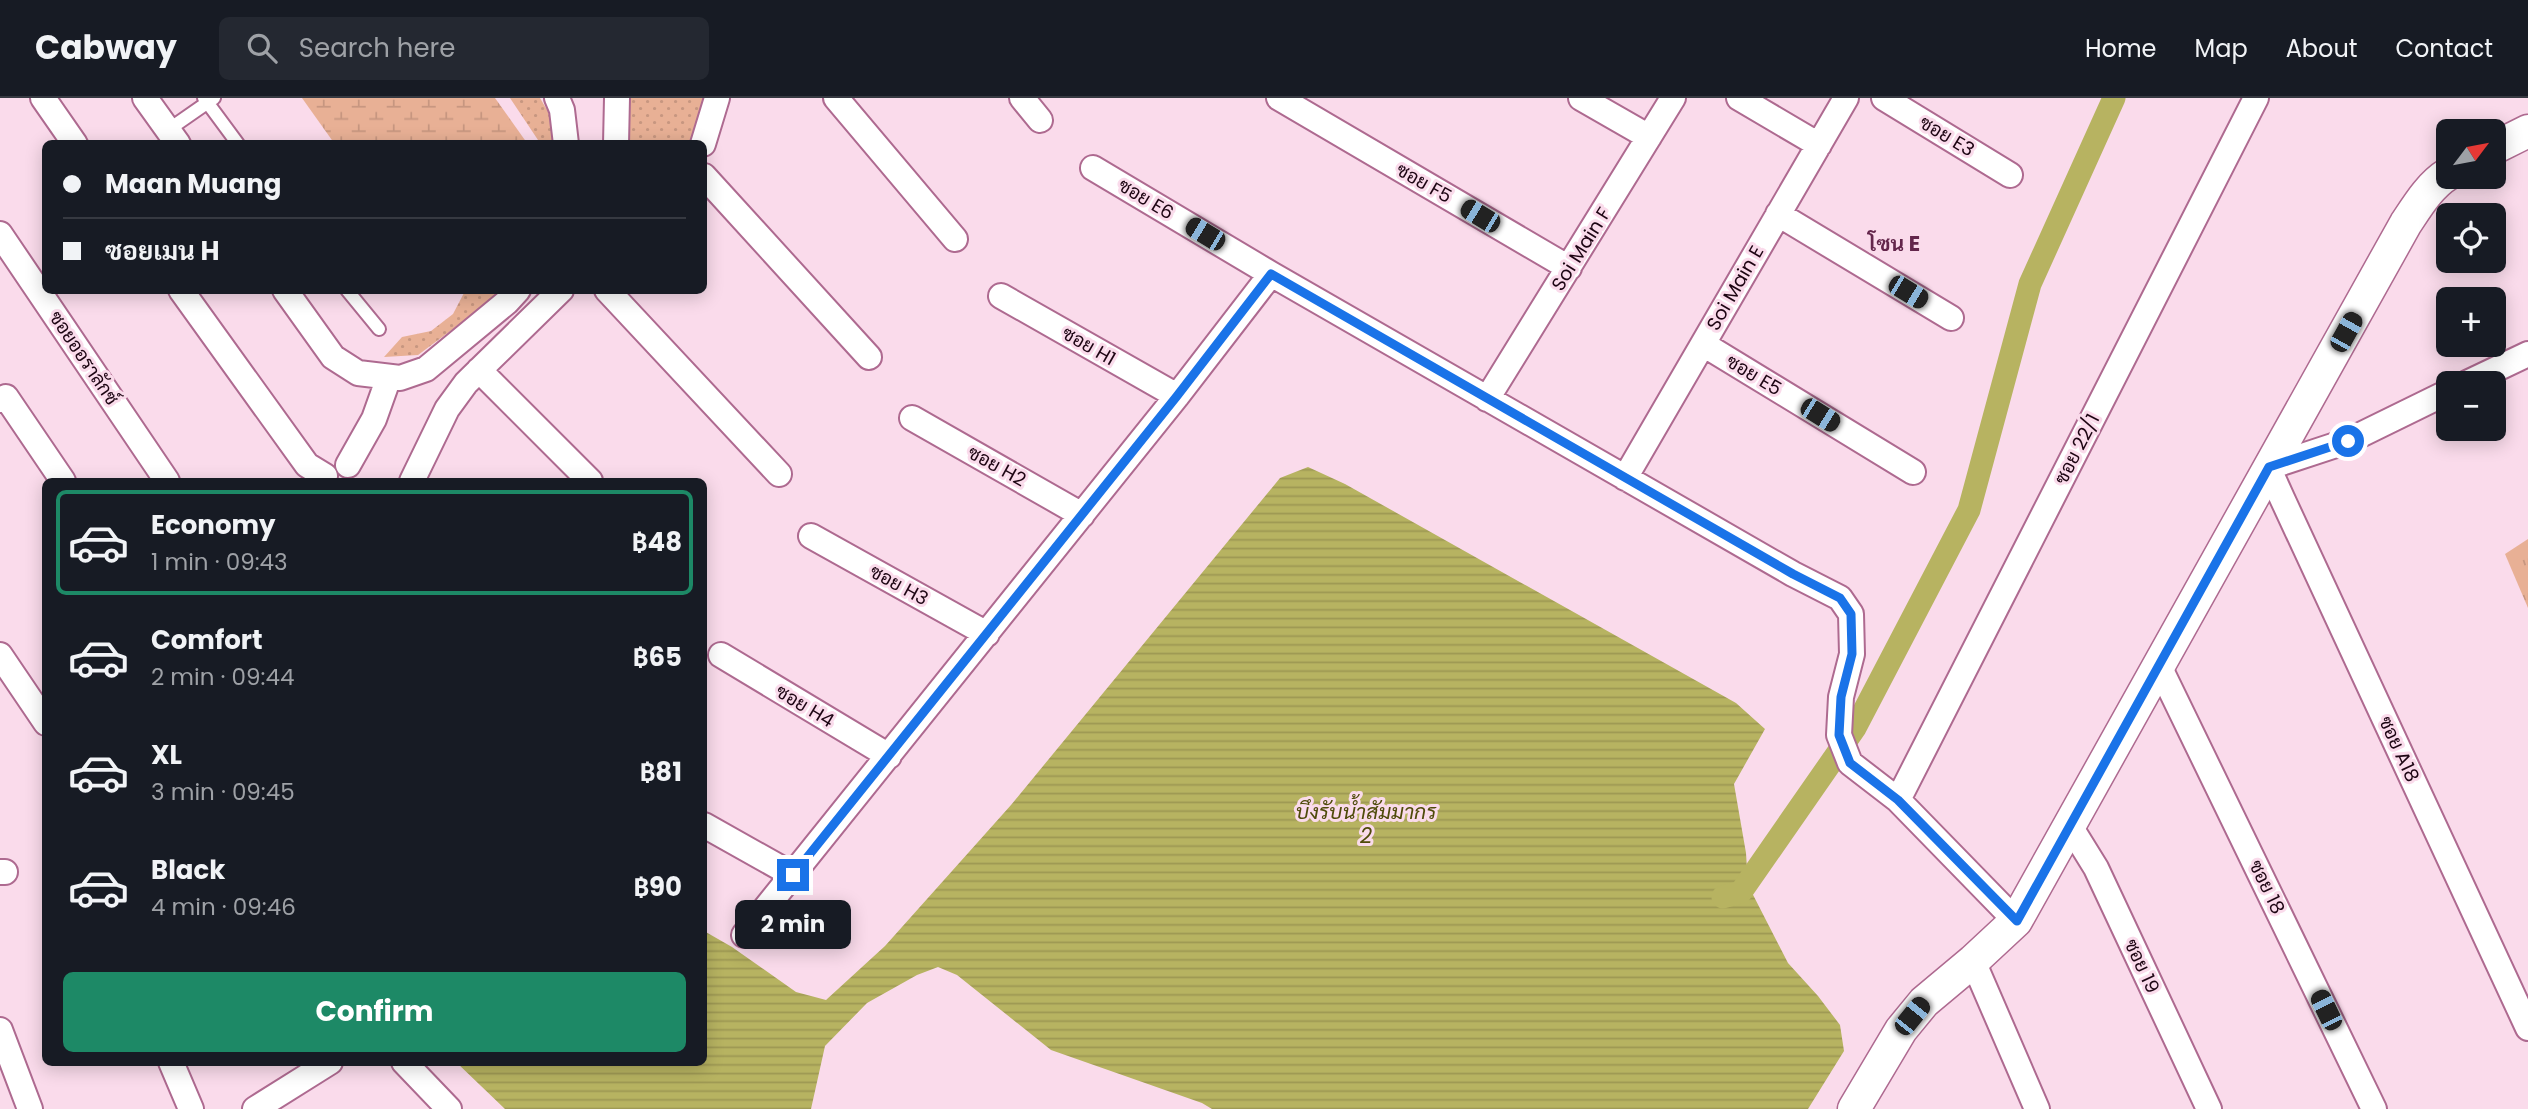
<!DOCTYPE html>
<meta charset="utf-8">
<style>
body{margin:0;font-family:Poppins,Sarabun,sans-serif;background:#242831;color:#f1f3f6;height:100vh;display:flex;flex-direction:column;font-size:26px;white-space:nowrap}
*{box-sizing:border-box;margin:0}
p{font-size:23px;color:#9ea1a6}
.icon{flex:none;width:38px;height:38px;fill:none;stroke:currentColor;stroke-width:2;stroke-linecap:round;stroke-linejoin:round}
.map{position:relative;flex:1;overflow:hidden}
.sheet{position:absolute;left:42px;top:380px;width:665px;height:588px;display:flex;flex-direction:column;background:#171b24;border-radius:10px;box-shadow:0 4px 18px #0003}
.sheet>*{flex:none}
.top-card{position:absolute;left:42px;top:42px;width:665px;height:154px;border-radius:10px;box-shadow:0 4px 18px #0003;display:grid;align-content:center;height:154px;padding:0 21px;background:#171b24}
.needle{width:46px;rotate:58deg}
.buttons{position:absolute;left:2436px;top:21px;display:grid;gap:14px}
.buttons a{display:grid;place-items:center;width:70px;height:70px;border-radius:10px;background:#171b24;box-shadow:0 4px 18px #0003;font-size:35px}
.end{position:absolute;width:32px;height:32px;margin:-16px;border:9px solid #1a73e8;background:#fff;box-shadow:0 0 0 4px #fff}
.from{border-radius:50%}
.bubble{position:absolute;height:49px;border-radius:10px;background:#171b24;box-shadow:0 4px 18px #0003;font-size:23px;font-weight:700;line-height:49px;text-align:center}
.car{position:absolute;width:21px;height:42px;margin:-21px -10px;border-radius:9px;box-shadow:0 0 5px 2px #0007;background:linear-gradient(#222 24%,#8ab4d8 0 40%,#222 0 76%,#8ab4d8 0 86%,#222 0)}
.top-card b{display:flex;align-items:center;gap:24px;height:66px;font-size:26px}
.top-card b+b{border-top:2px solid #363941}
.top-card i{width:18px;height:18px;background:#f1f3f6}
ul{padding:12px 0 0;list-style:none}
li{display:flex;align-items:center;gap:21px;height:105px;margin:0 14px 10px;padding:0 7px;border:4px solid transparent;border-radius:10px}
li div{flex:1}
li b{display:block;font-size:26px}
li em{font-style:normal;font-weight:700}
li.on{border-color:#1d8966}
li>.icon{width:63px;height:63px;stroke-width:1.5}
.action{display:flex;gap:14px;margin-top:auto;padding:14px 21px}
.action a{flex:1;height:80px;border-radius:10px;background:#1d8966;color:#fff;font-size:28px;font-weight:700;line-height:80px;text-align:center}
header{display:flex;align-items:center;gap:42px;box-sizing:border-box;height:98px;padding:0 35px;background:#171b24;border-bottom:2px solid #363941}
header strong{font-size:33px}
nav{display:flex;gap:38px;margin-inline-start:auto;font-size:24px}
.search{width:490px;height:63px;background:#242831;display:flex;align-items:center;gap:18px;box-sizing:border-box;padding:0 24px;border-radius:10px;color:#9ea1a6;font-size:26px}
.map>svg:first-child{display:block}
.grass{fill:url(#grass-dots)}
.wetland{fill:url(#wetland-marsh)}
.park{fill:url(#park-tufts)}
.water{fill:url(#water-rules)}
.lines{fill:none;stroke-linecap:round;stroke-linejoin:round}
.canal{stroke:#b7b361;stroke-width:23}
.service-casing{stroke:#ae6a90;stroke-width:16}
.minor-casing{stroke:#ae6a90;stroke-width:28}
.tertiary-casing{stroke:#ae6a90;stroke-width:35}
.service{stroke:#fff;stroke-width:12}
.minor{stroke:#fff;stroke-width:24}
.tertiary{stroke:#fff;stroke-width:32}
.route{stroke:#1a73e8;stroke-width:9}
.labels{text-anchor:middle;dominant-baseline:central;stroke-width:6;stroke-linejoin:round;paint-order:stroke}
.street-label{font-size:19px;fill:#1d0513;stroke:#fadbeb}
.neighbourhood-label{font-size:21px;font-weight:bold;fill:#63264b;stroke:#fadbeb}
.water-label{font-size:21px;font-style:italic;fill:#4f4b0a;stroke:#fadbeb}
</style>
<header>
<strong>Cabway</strong>
<div class="search"><svg class="icon" aria-label="search" viewBox="0 0 24 24"><circle cx="10" cy="10" r="6"/><path d="M15 15l6 6"/></svg>Search here</div>
<nav><a>Home</a><a>Map</a><a>About</a><a>Contact</a></nav>
</header>
<div class="map">
<svg width="2528" height="1011" viewBox="0 0 2528 1011">
<defs>
<pattern id="grass-dots" width="8" height="8" patternUnits="userSpaceOnUse" patternTransform="scale(1.75)"><rect width="8" height="8" fill="#e8b095"/><path d="M2 2h.1M6 6h.1" fill="none" stroke="#c79680" stroke-width="1.8" stroke-linecap="round"/></pattern>
<pattern id="wetland-marsh" width="20" height="14" patternUnits="userSpaceOnUse" patternTransform="scale(1.75)"><rect width="20" height="14" fill="#e8b095"/><path d="M1 5h8M5 5V1M11 12h8M15 12V8" fill="none" stroke="#c79680"/></pattern>
<pattern id="park-tufts" width="24" height="20" patternUnits="userSpaceOnUse" patternTransform="scale(1.75)"><rect width="24" height="20" fill="#e8b095"/><path d="M3 7l-1-3M5 7V3M7 7l1-3M15 17l-1-3M17 17v-4M19 17l1-3" fill="none" stroke="#c79680"/></pattern>
<pattern id="water-rules" width="6" height="5" patternUnits="userSpaceOnUse" patternTransform="scale(1.75)"><rect width="6" height="5" fill="#b7b361"/><path d="M0 2.5h6" fill="none" stroke="#9d9853"/></pattern>
</defs>
<rect width="100%" height="100%" fill="#fadbeb"/>
<path class="grass" d="M510,0H540L550,17L553,45H540Z
M628,0H706L690,46L628,45Z
M465,193H499L488,205L418,257L384,259L402,239L431,233L453,216Z"/>
<path class="wetland" d="M302,0H495L527,45H334Z"/>
<path class="park" d="M2528,441V510L2505,456Z"/>
<path class="water" d="M1308,369L1345,386L1736,605L1765,631L1734,686L1746,755L1748,787L1788,865L1818,898L1840,927L1844,953L1808,1011H1212L1202,1005L1051,952L957,877L938,869L917,877L867,905L825,948L811,1011H505L456,964H704V833L732,849L796,894L826,902L885,848L1011,707L1280,380Z"/>
<g class="lines">
<path class="canal" d="M1723,799L1741,794L1855,630L1969,412L2030,186L2114,0"/>
<defs>
<path id="service" d="M204,0L238,46
M168,32L214,0
M347,192L379,231"/>
<path id="minor" d="M43,0L75,46
M145,0L178,46
M557,0L562,12L566,46
M836,0L955,141
M1022,0L1040,22
M1279,0L1569,170
M1581,0L1649,39
M1739,0L1819,47
M1884,0L2010,77
M616,46L617,0
M703,46L717,0
M1093,70L1271,176L1793,476L1840,500L1851,516L1852,556L1841,599L1839,637L1850,665L1898,702L2016,823
M704,78L869,259
M1778,116L1951,220
M0,136L167,383
M181,192L307,367L325,378
M285,192L333,259L358,275L400,280L426,271L507,204L518,192
M607,192L779,376
M1001,198L1177,298
M1703,246L1913,374
M479,272L590,383
M2467,285L2528,256
M1487,301L1673,0
M0,302L6,299L63,383
M912,320L1082,417
M348,367L374,321L389,279
M2269,369L2348,343L2448,294
M2264,378L2273,380L2282,400L2528,930
M1625,380L1846,0
M412,383L447,311L466,285L561,192
M811,438L987,536
M0,557L46,625
M721,557L889,658
M2159,568L2374,1011
M1898,702L2256,0
M704,727L793,777
M2070,728L2096,770L2209,1011
M0,774H5
M744,837L1177,298L1271,176
M1973,863L2037,1011
M0,932L30,1011
M171,964L191,1011
M404,964L449,1011
M255,1011L330,964"/>
<path id="tertiary" d="M2494,50L2528,33
M1854,1011L1901,932L1924,904L1973,863L2016,823L2406,125C2418,107 2430,87 2448,76"/>
</defs>
<use href="#service" class="service-casing"/>
<use href="#minor" class="minor-casing"/>
<use href="#tertiary" class="tertiary-casing"/>
<use href="#service" class="service"/>
<use href="#minor" class="minor"/>
<use href="#tertiary" class="tertiary"/>
</g>
<g class="lines">
<path class="route" d="M793,777L1177,298L1271,176L1793,476L1840,500L1851,516L1852,556L1841,599L1839,637L1850,665L1898,702L2017,823L2269,369L2348,343"/>
</g>
<g class="labels">
<g class="street-label">
<text transform="translate(1947 38) rotate(31)">ซอย E3</text>
<text transform="translate(1424 85) rotate(30)">ซอย F5</text>
<text transform="translate(1146 101) rotate(31)">ซอย E6</text>
<text transform="translate(1581 151) rotate(-58)">Soi Main F</text>
<text transform="translate(1735 190) rotate(-60)">Soi Main E</text>
<text transform="translate(1089 248) rotate(30)">ซอย H1</text>
<text transform="translate(84 260) rotate(56)">ซอยออราลักซ์</text>
<text transform="translate(1754 277) rotate(31)">ซอย E5</text>
<text transform="translate(2077 351) rotate(-63)">ซอย 22/1</text>
<text transform="translate(997 368) rotate(29)">ซอย H2</text>
<text transform="translate(899 487) rotate(29)">ซอย H3</text>
<text transform="translate(805 608) rotate(31)">ซอย H4</text>
<text transform="translate(2399 651) rotate(65)">ซอย A18</text>
<text transform="translate(2267 789) rotate(64)">ซอย 18</text>
<text transform="translate(2142 868) rotate(65)">ซอย 19</text>
</g>
<g class="neighbourhood-label">
<text x="1894" y="145">โซน E</text>
</g>
<g class="water-label">
<text x="1366" y="713">บึงรับน้ำสัมมากร<tspan x="1366" dy="24">2</tspan></text>
</g>
</g>
</svg>
<div class="buttons">
<a><svg class="needle" viewBox="-14 -14 28 28"><path d="M0-13l5 13h-10z" fill="#e53935"/><path d="M0 13l5-13h-10z" fill="#9ea1a6"/></svg></a>
<a><svg class="icon" aria-label="locate" viewBox="0 0 24 24"><circle cx="12" cy="12" r="6"/><path d="M12 2v4M12 18v4M2 12h4M18 12h4"/></svg></a>
<a>+</a>
<a>−</a>
</div>
<i class="end from" style="left:2348px;top:343px"></i>
<i class="end" style="left:793px;top:777px"></i>
<div class="bubble" style="left:735px;top:802px;width:116px">2 min</div>
<i class="car" style="left:1480px;top:118px;rotate:301deg"></i>
<i class="car" style="left:1205px;top:136px;rotate:301deg"></i>
<i class="car" style="left:1908px;top:194px;rotate:121deg"></i>
<i class="car" style="left:2346px;top:234px;rotate:29deg"></i>
<i class="car" style="left:1820px;top:317px;rotate:122deg"></i>
<i class="car" style="left:2326px;top:912px;rotate:334deg"></i>
<i class="car" style="left:1912px;top:918px;rotate:39deg"></i>
<div class="top-card">
<b><i class="from"></i>Maan Muang</b>
<b><i></i>ซอยเมน H</b>
</div>
<section class="sheet">
<ul>
<li class="on"><svg class="icon" aria-label="car" viewBox="0 0 24 24"><path d="M5 17H2v-5l4-1 3-4h7l3 4 3 1v5h-3M9 17h6M6 11h13"/><circle cx="7" cy="17" r="2"/><circle cx="17" cy="17" r="2"/></svg><div><b>Economy</b><p>1 min · 09:43</p></div><em>฿48</em></li>
<li><svg class="icon" aria-label="car" viewBox="0 0 24 24"><path d="M5 17H2v-5l4-1 3-4h7l3 4 3 1v5h-3M9 17h6M6 11h13"/><circle cx="7" cy="17" r="2"/><circle cx="17" cy="17" r="2"/></svg><div><b>Comfort</b><p>2 min · 09:44</p></div><em>฿65</em></li>
<li><svg class="icon" aria-label="car" viewBox="0 0 24 24"><path d="M5 17H2v-5l4-1 3-4h7l3 4 3 1v5h-3M9 17h6M6 11h13"/><circle cx="7" cy="17" r="2"/><circle cx="17" cy="17" r="2"/></svg><div><b>XL</b><p>3 min · 09:45</p></div><em>฿81</em></li>
<li><svg class="icon" aria-label="car" viewBox="0 0 24 24"><path d="M5 17H2v-5l4-1 3-4h7l3 4 3 1v5h-3M9 17h6M6 11h13"/><circle cx="7" cy="17" r="2"/><circle cx="17" cy="17" r="2"/></svg><div><b>Black</b><p>4 min · 09:46</p></div><em>฿90</em></li>
</ul>
<div class="action"><a>Confirm</a></div>
</section>
</div>
